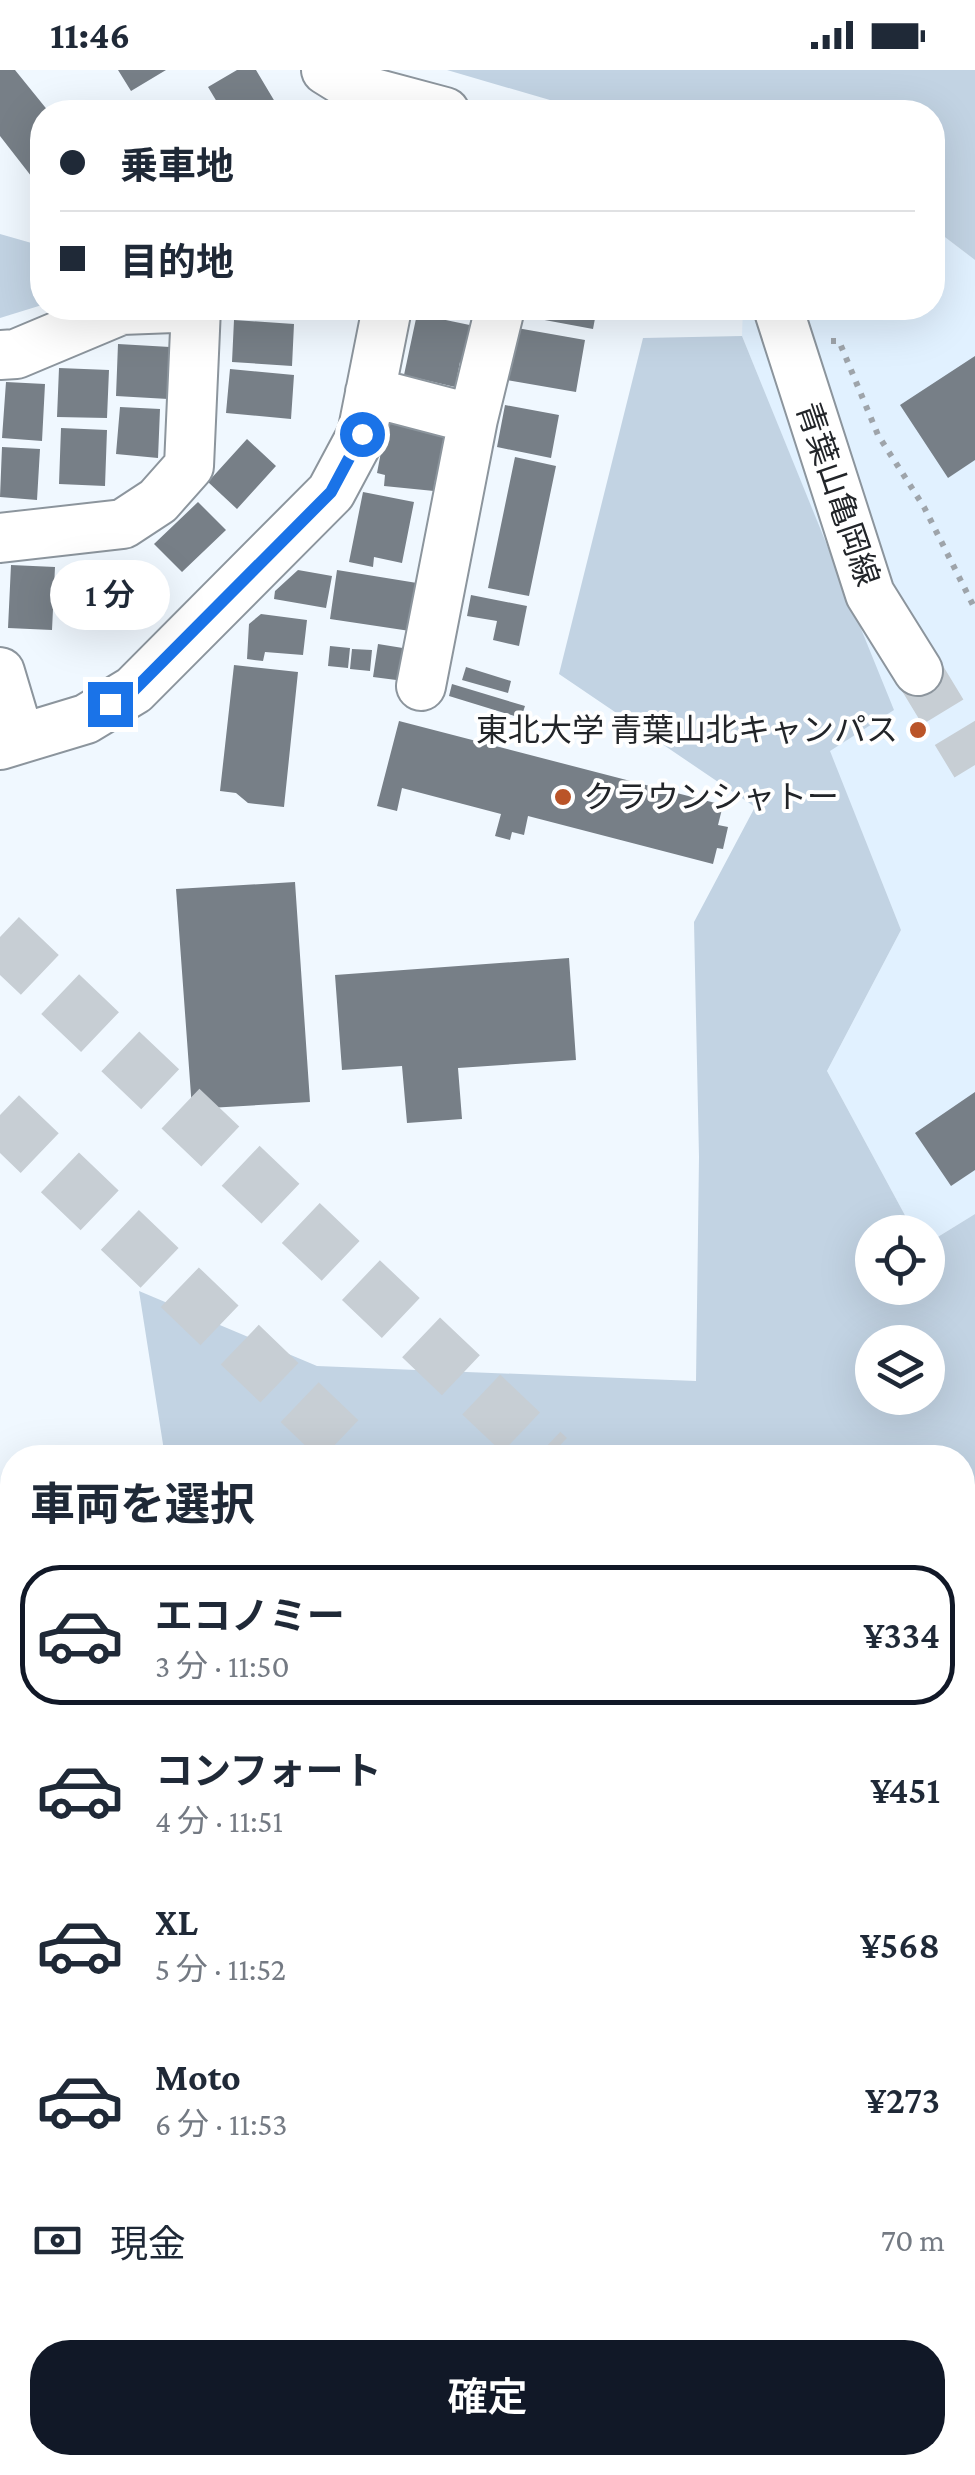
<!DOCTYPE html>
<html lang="ja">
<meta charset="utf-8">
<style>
body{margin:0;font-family:"Crimson Pro","Noto Sans JP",serif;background:#f6f6f7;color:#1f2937;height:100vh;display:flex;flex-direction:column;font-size:38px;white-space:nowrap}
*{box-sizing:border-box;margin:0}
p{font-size:32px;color:#747a83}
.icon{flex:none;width:55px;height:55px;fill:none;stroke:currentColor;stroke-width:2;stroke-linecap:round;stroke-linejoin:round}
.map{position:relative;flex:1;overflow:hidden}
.side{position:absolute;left:0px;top:1375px;width:975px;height:1030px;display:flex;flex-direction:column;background:#fff;border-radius:40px 40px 0 0;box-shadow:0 10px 40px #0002}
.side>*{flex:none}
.hud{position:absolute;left:30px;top:30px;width:915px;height:220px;border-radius:40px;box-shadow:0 10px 40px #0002;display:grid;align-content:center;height:220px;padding:0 30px;background:#fff}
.controls{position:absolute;left:855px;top:1145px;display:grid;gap:20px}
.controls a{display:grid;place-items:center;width:90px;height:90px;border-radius:50%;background:#fff;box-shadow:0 10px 40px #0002;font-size:50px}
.end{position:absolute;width:45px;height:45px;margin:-22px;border:12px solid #1a73e8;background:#fff;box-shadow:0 0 0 5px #fff}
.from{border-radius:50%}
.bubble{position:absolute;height:70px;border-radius:35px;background:#fff;box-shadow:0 10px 40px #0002;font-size:32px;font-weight:600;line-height:70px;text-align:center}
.hud b{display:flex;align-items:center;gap:35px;height:95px;font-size:38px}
.hud b+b{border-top:2px solid #e0e1e3}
.hud i{width:25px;height:25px;background:#1f2937}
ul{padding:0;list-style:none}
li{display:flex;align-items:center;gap:30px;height:140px;margin:0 20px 15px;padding:0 10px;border:5px solid transparent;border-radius:40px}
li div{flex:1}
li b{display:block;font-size:38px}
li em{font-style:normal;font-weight:600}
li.active{border-color:#111827}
li>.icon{width:90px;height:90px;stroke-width:1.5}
h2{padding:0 30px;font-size:45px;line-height:120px}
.pay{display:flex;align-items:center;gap:25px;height:110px;padding:0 30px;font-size:38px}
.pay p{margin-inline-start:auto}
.cta{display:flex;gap:20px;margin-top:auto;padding:20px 30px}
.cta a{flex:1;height:115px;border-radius:40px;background:#111827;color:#fff;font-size:40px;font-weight:600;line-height:115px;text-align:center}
.status{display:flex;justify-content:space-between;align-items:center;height:70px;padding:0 50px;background:#fff;direction:ltr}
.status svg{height:28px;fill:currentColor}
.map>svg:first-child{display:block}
.built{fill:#e1f1ff}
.green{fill:#c2d3e3;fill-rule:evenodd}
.building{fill:#777f87}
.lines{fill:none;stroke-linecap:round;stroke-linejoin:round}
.minor-tunnel{stroke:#c7ced4;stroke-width:48;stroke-dasharray:48 24;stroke-linecap:butt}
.highway-tunnel{stroke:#c7ced4;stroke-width:55;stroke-dasharray:55 28;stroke-linecap:butt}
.minor-casing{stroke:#8c959d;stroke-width:52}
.path{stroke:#9ea4aa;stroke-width:6;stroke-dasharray:5 8;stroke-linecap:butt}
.minor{stroke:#fff;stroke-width:48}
.route{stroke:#1a73e8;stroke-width:12}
.poi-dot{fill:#ba5428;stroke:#fff;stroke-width:4}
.labels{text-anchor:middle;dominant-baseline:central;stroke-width:8;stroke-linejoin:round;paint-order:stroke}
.street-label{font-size:32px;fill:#222529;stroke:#fff}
.poi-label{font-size:32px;fill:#222529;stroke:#fff;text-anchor:end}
</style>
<div class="status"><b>11:46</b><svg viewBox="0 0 49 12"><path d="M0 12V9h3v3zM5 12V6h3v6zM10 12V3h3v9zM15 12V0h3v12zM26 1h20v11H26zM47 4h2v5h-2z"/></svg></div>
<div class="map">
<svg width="975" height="2405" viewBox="0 0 975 2405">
<rect width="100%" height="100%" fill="#f0f8ff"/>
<path class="built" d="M933,158L975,190V1144L928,1173V1162H914L827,1001L901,860L829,680L893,640L742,266L743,238H932Z"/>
<path class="green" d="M447,0H975V190L933,158L932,42H867L861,31L839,42H591Z
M0,164L42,176V235L0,248Z
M742,266L894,640L830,681L901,860L827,1001L914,1162H872V1218H928V1173L975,1144V2405H0V2137L12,2141V2392H962V1388L165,1387L139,1221L317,1296L696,1311L699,1087L694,852L755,737L559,604L643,268ZM872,1272H928V1328H872Z"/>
<path class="building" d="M0,0H15L49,42H42V120L0,66Z
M118,0H166L131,21Z
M237,0H256L281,42H223L208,17Z
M524,238H597L593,259L523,246Z
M417,244L484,258L471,294L460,292L455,317L404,305Z
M234,250L294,254L292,296L232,292Z
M517,258L585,270L576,322L507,310Z
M118,274L170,277L168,329L116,326Z
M975,286V390L948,408L900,335Z
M59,298L109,300L107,348L57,347Z
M230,299L294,305L291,349L226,343Z
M6,312L45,314L42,371L2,368Z
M505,335L559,345L551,388L497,377Z
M120,337L160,339L158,388L116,384Z
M388,345L449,364L440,411L435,410L434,421L384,416L385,405L377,403Z
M61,358L107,360L105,416L59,414Z
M247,369L276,396L237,439L208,412Z
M2,377L40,379L37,430L0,427Z
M515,387L556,396L529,526L488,518Z
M363,422L414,432L402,493L374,487L373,497L349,492Z
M198,432L226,460L182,502L154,474Z
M124,492L150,531L107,560L80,522Z
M11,495L55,497L52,560L8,558Z
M298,500L332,506L326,538L274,529L275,521Z
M337,500L417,513L410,561L330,549Z
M471,525L527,536L519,576L493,570L497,551L467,546Z
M261,544L307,550L303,585L265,582L263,591L247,589L249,554Z
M378,574L409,579L404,611L373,607Z
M330,576L350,578L348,598L328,596Z
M352,579L372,580L370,601L350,599Z
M234,595L298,602L284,737L248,733L236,723L220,721Z
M466,597L511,611L508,623L462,610Z
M452,614L525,636L521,648L449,626Z
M399,651L723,735L718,755L728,757L723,779L717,778L713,794L528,746L524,765L512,762L510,770L495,766L501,744L402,718L397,741L377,736Z
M295,812L310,1032L192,1039L176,819Z
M569,888L576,990L458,998L462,1049L407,1053L402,996L342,1000L335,905Z
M975,1022V1100L951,1116L915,1063Z
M12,1561V1661L0,1663V1562Z"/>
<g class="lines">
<path class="minor-tunnel" d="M918,601L975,695"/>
<path class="highway-tunnel" d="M0,867L548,1388
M0,1045L358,1388
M962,1781L975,1793
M962,1966L975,1978"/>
<defs>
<path id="minor" d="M326,0L355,18L445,42
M778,238L870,524L918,601
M0,285L16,284L121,240L174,238
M370,322L473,349L500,238
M0,468L123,454L158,431L189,396L196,238
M0,602L20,669
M421,616L473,349
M0,675L86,649L134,620L331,422L362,364L387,238"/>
</defs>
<use href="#minor" class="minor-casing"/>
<path class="path" d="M831,271H839L878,365L924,437L975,539
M962,2239L975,2236
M228,2405L247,2392"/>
<use href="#minor" class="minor"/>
</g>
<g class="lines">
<path class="route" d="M110,634L134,620L331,422L362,364"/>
</g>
<g class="poi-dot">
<circle cx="918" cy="660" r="10"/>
<circle cx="563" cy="727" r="10"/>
</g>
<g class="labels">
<g class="street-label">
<text transform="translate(838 424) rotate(71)">青葉山亀岡線</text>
</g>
<g class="poi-label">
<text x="898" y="660">東北大学 青葉山北キャンパス</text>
<text x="583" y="727" text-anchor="start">クラウンシャトー</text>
</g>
</g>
</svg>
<div class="controls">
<a><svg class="icon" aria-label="locate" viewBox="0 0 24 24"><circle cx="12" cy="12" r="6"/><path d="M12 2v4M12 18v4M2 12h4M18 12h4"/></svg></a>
<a><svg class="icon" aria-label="layers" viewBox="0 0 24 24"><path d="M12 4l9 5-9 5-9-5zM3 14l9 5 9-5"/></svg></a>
</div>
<i class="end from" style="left:362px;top:364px"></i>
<i class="end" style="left:110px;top:634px"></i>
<div class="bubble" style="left:50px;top:490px;width:120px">1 分</div>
<div class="hud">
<b><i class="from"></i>乗車地</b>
<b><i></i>目的地</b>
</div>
<section class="side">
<h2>車両を選択</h2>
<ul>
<li class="active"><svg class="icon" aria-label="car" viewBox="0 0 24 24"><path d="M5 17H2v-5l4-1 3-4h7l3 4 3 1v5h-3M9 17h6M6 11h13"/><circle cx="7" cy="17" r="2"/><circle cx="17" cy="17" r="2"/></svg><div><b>エコノミー</b><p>3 分 · 11:50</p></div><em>¥334</em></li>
<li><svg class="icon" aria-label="car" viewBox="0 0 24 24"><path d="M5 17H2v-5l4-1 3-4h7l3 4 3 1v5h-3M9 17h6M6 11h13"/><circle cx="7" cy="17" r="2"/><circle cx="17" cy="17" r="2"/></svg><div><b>コンフォート</b><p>4 分 · 11:51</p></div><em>¥451</em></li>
<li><svg class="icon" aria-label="car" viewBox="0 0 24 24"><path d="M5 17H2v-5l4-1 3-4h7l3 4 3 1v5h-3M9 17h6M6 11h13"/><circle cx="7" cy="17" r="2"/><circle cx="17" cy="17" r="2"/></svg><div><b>XL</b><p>5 分 · 11:52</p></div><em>¥568</em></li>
<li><svg class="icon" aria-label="car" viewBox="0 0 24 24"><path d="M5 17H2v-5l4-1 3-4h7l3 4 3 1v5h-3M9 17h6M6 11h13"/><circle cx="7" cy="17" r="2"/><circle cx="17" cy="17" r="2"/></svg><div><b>Moto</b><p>6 分 · 11:53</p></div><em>¥273</em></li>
</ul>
<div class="pay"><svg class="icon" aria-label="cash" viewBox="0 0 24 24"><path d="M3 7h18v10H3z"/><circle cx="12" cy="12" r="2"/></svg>現金<p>70 m</p></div>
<div class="cta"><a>確定</a></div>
</section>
</div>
